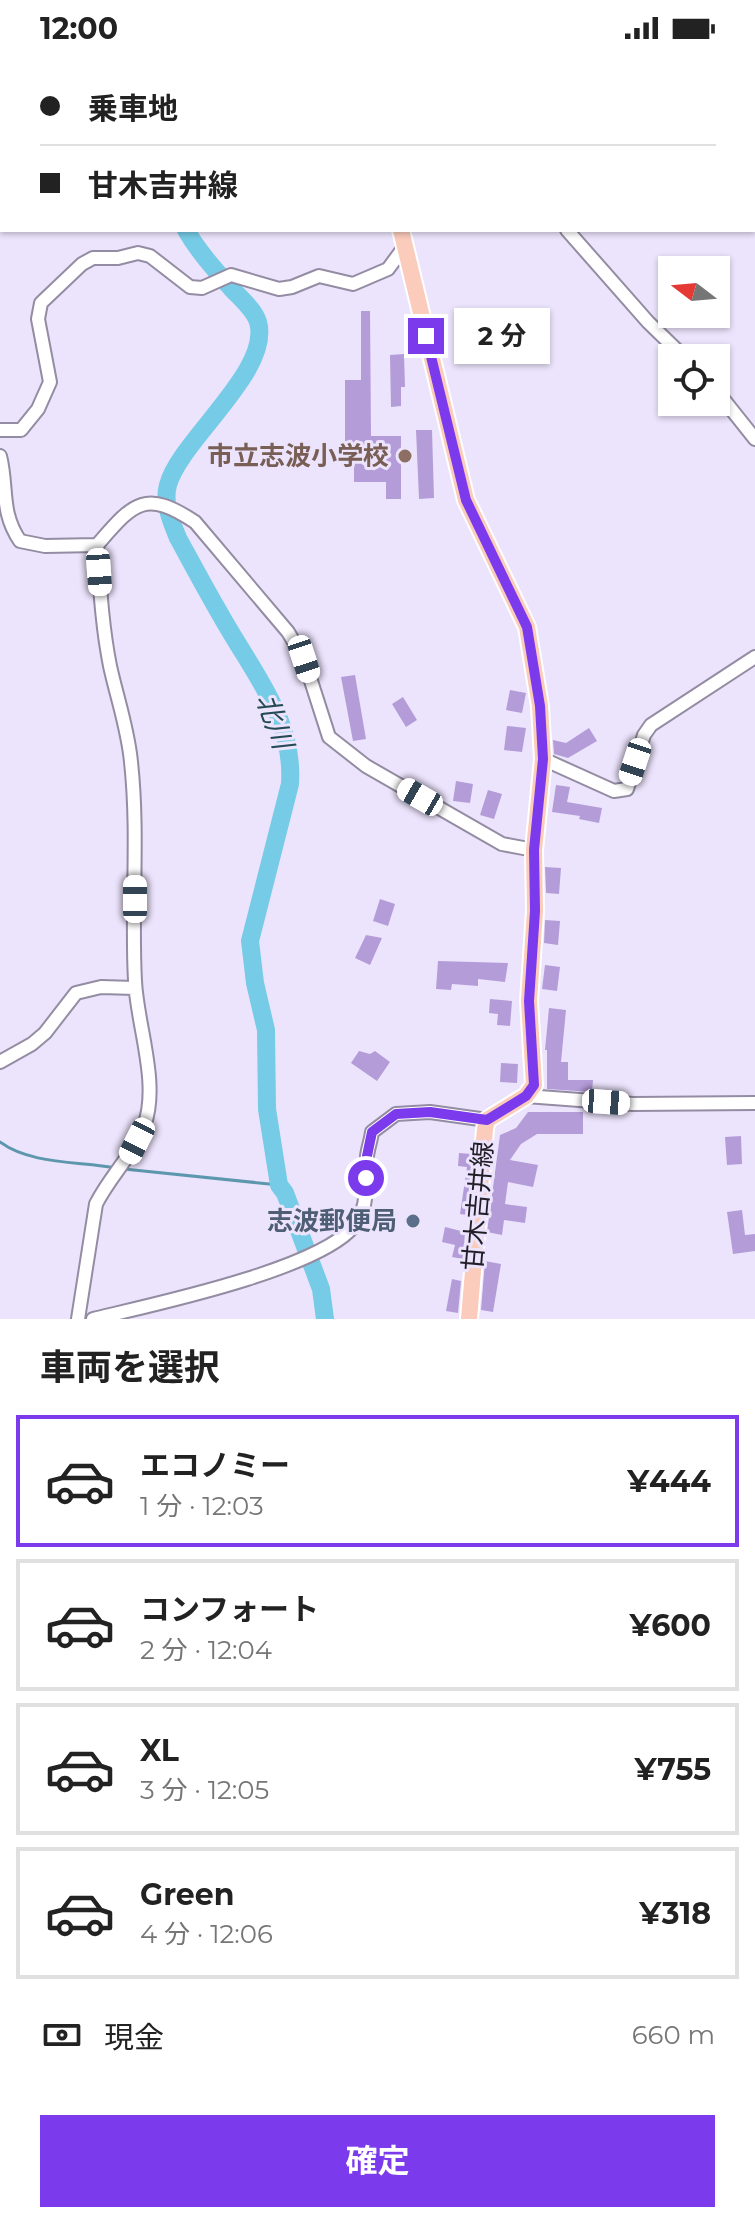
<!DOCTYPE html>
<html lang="ja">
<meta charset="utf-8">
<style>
body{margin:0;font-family:Montserrat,"Noto Sans JP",sans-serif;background:#f6f6f6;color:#222;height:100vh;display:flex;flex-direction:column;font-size:30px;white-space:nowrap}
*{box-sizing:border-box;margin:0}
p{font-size:26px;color:#767676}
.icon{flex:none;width:44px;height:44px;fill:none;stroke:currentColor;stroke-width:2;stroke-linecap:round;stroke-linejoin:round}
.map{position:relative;height:1263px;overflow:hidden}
.drawer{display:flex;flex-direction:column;background:#fff;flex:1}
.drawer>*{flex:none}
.banner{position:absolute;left:0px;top:0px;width:756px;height:176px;box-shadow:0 2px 6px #0004;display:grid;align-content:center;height:176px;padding:0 40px;background:#fff}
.needle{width:52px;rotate:286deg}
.fabs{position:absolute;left:658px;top:200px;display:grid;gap:16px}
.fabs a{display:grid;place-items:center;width:72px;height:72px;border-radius:0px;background:#fff;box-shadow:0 2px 6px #0004;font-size:40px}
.end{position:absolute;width:36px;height:36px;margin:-18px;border:10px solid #7c3aed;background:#fff;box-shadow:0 0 0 4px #fff}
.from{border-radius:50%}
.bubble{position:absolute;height:56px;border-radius:0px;background:#fff;box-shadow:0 2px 6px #0004;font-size:26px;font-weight:700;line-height:56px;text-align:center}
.car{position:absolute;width:24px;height:48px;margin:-24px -12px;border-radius:10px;box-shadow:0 0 6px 2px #0007;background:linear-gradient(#fff 24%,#345 0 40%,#fff 0 76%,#345 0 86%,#fff 0)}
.banner b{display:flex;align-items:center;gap:28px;height:76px;font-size:30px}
.banner b+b{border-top:2px solid #e0e0e0}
.banner i{width:20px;height:20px;background:#222}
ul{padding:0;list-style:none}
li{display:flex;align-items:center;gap:24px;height:132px;margin:0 16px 12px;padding:0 24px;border:4px solid #e0e0e0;border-radius:0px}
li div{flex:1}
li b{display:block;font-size:30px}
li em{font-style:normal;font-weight:700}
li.active{border-color:#7c3aed}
li>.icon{width:72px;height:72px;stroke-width:1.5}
h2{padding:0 40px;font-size:36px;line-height:96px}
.pay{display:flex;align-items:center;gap:20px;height:88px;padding:0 40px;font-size:30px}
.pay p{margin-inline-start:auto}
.button{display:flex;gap:16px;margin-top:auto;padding:16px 40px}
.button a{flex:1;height:92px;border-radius:0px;background:#7c3aed;color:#fff;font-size:32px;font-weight:700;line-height:92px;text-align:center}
.status{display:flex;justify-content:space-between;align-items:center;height:56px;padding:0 40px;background:#fff;direction:ltr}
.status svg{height:22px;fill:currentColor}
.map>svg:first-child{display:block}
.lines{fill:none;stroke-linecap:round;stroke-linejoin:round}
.stream{stroke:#5d97ad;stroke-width:3}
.river{stroke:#76cbe6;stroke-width:18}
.building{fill:#b49cd9}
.minor-casing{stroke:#948ca2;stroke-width:16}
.major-casing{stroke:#fff;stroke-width:20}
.minor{stroke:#fff;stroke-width:12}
.major{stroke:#fbcbbc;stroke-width:16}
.route{stroke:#7c3aed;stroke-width:10}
.education-dot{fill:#8d6e63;stroke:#ece4fc;stroke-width:3}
.service-dot{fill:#5c6f8a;stroke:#ece4fc;stroke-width:3}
.labels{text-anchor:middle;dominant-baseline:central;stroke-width:6;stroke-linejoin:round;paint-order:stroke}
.education-label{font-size:26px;font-weight:bold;fill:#785e54;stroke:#ece4fc;text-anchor:end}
.street-label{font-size:26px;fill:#221e27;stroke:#ece4fc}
.service-label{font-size:26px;font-weight:bold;fill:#4e5e75;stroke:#ece4fc;text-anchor:end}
.water-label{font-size:28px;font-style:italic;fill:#244a56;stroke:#ece4fc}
</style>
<div class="status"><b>12:00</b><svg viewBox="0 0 49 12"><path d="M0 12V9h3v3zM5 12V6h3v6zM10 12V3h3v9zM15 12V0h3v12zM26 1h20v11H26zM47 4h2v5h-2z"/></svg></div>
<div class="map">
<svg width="755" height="1263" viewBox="0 0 755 1263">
<rect width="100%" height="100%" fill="#ece4fc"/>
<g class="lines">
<path class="stream" d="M0,1086C31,1109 80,1105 116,1112
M124,1113L279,1129"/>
<path class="river" d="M169,0L170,2
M186,174C198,195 215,214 231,232C240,242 254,253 258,266C272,315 180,384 168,429C163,447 171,465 178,482C195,513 212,545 230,575C259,624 294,668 290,728L250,885L255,927L266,974L267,1053L279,1129L285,1137L321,1233L325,1263"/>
</g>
<path class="building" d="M361,255H370L371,380H401V443H386V426H354V406H345V324H361Z
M404,298L405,331H401V350L391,351L390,299Z
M416,374H432L434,442L419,443Z
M355,619L366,683L353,685L341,621Z
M510,634L526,637L522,657L506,654Z
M403,641L417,664L406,671L392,648Z
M507,670L526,672L522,696L504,694Z
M589,672L597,685L568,702L554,698L553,684L566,687Z
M456,725L473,728L470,747L453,745Z
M556,729L570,731L567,746L602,752L599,767L579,763L580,760L552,756Z
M488,734L502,738L494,763L480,759Z
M545,811L561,812L559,838L546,837Z
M380,843L395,848L388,870L373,865Z
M545,864L560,865L558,889L544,887Z
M366,879L382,882L370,909L355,902Z
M438,905L508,907L505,926L478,923V930L452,928L451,934L436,933Z
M545,909L560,911L557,935L542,933Z
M490,943L512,945L510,970L497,969L498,958L489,957Z
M549,952L566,954L561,1006H568V1024H593L592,1036L547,1033V994H545Z
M359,995L370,998L375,995L390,1006L377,1025L351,1007Z
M501,1007L518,1008L517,1027L500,1026Z
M528,1056H583V1078H537L521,1088L510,1104L538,1109L533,1131L508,1126L505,1148L527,1151L525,1167L504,1164L502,1179L487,1176L500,1079L516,1072Z
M741,1080L742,1108L727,1109L725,1081Z
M459,1097L472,1098L467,1159L460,1158L467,1111L458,1110Z
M742,1154L745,1179L755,1178V1195L733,1198L727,1156Z
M445,1171L465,1176L463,1203L452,1201L455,1189L442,1186Z
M485,1205L501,1208L493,1256L481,1254Z
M452,1223L461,1225L458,1257L446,1255Z"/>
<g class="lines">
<defs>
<path id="minor" d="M421,0L423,2
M565,0L567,2
M754,119L755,118
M567,174L648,266L685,302
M716,334L755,383
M0,374H21L38,353L50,326L38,263L41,247L82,208L93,202H118L138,197L150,200L190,231L202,232L231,219L279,233L292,231L319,220L353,228L388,213L405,190
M0,400C8,432 0,456 20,485L45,490L97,489
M543,703L614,735L627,733L644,679L651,669L755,601
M0,1006L32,988L45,977L76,937L101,931L135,932
M526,1040L633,1048L755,1047
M78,1263L96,1148C110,1120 133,1099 144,1070C160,1028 137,969 135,925C131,852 139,779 131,706C128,673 117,642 110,610C102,570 100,530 97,489C133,448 144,432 195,466L288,576L304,603L329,681L366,710L502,788L534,794
M93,1263C151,1249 317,1214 353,1171C371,1151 364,1124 367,1100C368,1092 371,1084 372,1076L396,1058L430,1056L487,1064"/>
<path id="major" d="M388,2V0
M401,174L466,444L527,571L540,650L543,703L534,794L535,855L529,945L534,1029L526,1040L487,1064L485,1073L469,1263"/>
</defs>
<use href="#minor" class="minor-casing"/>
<use href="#major" class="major-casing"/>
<use href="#minor" class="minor"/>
<use href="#major" class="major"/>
</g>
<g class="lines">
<path class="route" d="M366,1122L367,1100L372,1076L396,1058L430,1056L487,1064L526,1040L534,1029L529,945L535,855L534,794L543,703L540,650L527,571L466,444L426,280"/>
</g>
<circle class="education-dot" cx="405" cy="400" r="8"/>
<circle class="service-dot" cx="413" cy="1165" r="8"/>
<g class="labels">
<g class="education-label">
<text x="389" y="400">市立志波小学校</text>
</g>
<g class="street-label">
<text transform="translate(478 1150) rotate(-85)">甘木吉井線</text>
</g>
<g class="service-label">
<text x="397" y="1165">志波郵便局</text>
</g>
<g class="water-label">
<text transform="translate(275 665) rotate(70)">北川</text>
</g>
</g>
</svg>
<div class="fabs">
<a><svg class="needle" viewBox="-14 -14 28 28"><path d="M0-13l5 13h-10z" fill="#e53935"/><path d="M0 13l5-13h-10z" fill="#767676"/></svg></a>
<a><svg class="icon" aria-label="locate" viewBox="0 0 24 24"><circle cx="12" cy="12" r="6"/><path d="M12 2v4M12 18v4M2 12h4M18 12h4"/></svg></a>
</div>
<i class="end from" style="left:366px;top:1122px"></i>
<i class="end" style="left:426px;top:280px"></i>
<div class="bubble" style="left:454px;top:252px;width:96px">2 分</div>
<i class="car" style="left:99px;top:516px;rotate:176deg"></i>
<i class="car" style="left:304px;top:603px;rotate:162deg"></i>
<i class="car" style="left:635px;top:706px;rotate:198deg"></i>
<i class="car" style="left:420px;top:741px;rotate:300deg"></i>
<i class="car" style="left:135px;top:843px;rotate:0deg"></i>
<i class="car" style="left:606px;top:1046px;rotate:94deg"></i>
<i class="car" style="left:137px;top:1085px;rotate:207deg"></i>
<div class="banner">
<b><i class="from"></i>乗車地</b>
<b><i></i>甘木吉井線</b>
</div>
</div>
<section class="drawer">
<h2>車両を選択</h2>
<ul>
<li class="active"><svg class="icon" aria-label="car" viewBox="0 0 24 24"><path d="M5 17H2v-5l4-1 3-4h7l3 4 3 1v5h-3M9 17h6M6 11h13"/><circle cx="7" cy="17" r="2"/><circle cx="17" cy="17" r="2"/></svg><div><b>エコノミー</b><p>1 分 · 12:03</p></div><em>¥444</em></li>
<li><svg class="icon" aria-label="car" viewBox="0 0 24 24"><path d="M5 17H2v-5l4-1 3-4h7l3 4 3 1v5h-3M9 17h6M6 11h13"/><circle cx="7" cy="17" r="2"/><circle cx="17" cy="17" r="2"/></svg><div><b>コンフォート</b><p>2 分 · 12:04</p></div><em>¥600</em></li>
<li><svg class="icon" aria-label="car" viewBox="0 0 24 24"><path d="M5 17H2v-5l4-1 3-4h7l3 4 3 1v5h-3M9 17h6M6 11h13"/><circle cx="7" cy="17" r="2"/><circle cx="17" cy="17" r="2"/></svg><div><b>XL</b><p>3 分 · 12:05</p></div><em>¥755</em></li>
<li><svg class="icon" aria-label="car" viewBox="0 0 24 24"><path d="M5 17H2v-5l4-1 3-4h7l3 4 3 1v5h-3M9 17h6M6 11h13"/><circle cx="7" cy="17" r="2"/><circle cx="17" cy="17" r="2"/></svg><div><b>Green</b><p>4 分 · 12:06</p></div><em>¥318</em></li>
</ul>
<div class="pay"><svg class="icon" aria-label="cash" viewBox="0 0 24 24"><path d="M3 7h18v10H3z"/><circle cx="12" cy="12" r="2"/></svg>現金<p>660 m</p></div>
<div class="button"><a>確定</a></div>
</section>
